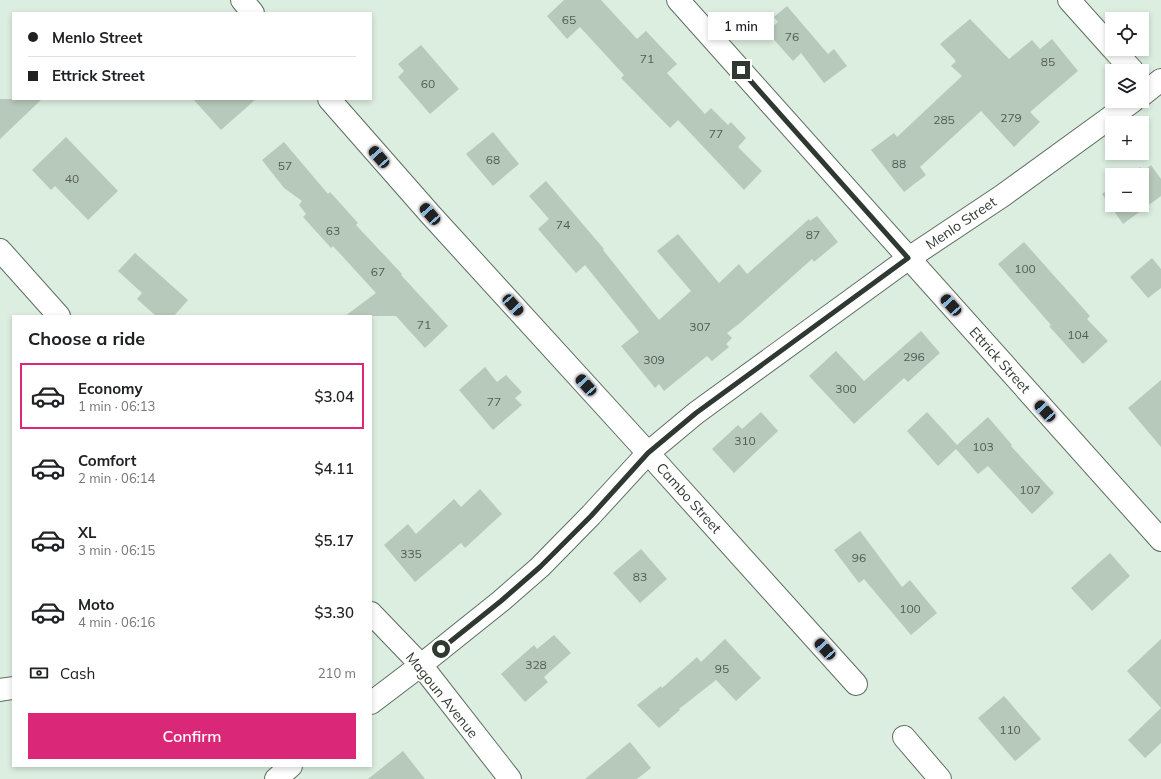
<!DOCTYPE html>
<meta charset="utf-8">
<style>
body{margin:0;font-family:Mulish,sans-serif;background:#f6f6f6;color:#202124;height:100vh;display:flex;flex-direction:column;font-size:15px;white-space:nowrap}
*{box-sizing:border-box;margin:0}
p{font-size:13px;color:#757577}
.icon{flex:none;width:22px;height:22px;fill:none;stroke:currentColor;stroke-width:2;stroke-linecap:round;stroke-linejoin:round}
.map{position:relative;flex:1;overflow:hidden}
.details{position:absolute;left:12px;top:315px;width:360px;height:452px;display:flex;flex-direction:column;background:#fff;border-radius:0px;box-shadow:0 2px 6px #0003}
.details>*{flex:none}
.guide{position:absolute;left:12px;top:12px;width:360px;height:88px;border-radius:0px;box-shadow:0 2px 6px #0003;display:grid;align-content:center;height:88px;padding:0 16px;background:#fff}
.tools{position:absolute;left:1105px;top:12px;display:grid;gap:8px}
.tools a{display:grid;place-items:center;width:44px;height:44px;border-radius:0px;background:#fff;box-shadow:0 2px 6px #0003;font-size:20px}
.end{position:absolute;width:18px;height:18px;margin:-9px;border:5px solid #303832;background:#fff;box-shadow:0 0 0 2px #fff}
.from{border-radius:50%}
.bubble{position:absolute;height:28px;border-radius:0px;background:#fff;box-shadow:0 2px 6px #0003;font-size:13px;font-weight:600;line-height:28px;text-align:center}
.car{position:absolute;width:12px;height:24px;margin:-12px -6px;border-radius:5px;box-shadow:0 0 3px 1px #0007;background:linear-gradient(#222 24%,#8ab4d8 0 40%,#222 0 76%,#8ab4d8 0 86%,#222 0)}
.guide b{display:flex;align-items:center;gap:14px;height:38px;font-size:15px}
.guide b+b{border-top:1px solid #e0e0e0}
.guide i{width:10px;height:10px;background:#202124}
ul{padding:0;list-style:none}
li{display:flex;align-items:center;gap:12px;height:66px;margin:0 8px 6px;padding:0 8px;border:2px solid transparent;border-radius:0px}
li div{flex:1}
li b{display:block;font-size:15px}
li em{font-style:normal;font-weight:600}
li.active{border-color:#db2777}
li>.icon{width:36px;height:36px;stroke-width:1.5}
h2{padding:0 16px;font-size:18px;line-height:48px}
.pay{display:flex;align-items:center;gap:10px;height:44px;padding:0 16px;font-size:15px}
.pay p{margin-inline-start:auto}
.cta{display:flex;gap:8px;margin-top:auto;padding:8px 16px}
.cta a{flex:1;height:46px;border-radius:0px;background:#db2777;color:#fff;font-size:16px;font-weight:600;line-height:46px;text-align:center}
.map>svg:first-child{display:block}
.building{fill:#b7c9bb}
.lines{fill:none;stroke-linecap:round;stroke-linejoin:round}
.minor-casing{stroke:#5d6d61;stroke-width:24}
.minor{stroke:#fff;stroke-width:22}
.route{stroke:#303832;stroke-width:5}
.labels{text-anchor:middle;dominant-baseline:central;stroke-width:4;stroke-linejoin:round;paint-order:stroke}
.number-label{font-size:12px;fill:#525c54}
.street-label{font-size:14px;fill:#303832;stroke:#fff}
</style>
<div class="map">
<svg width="1161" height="779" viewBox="0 0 1161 779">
<rect width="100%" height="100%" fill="#dbeee0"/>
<path class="building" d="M564,0H601L637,39L646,31L677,64L667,73L705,114L711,108L728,125L731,122L746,138L738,147L762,171L744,190L678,120L670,128L621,78L624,75L580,27L567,39L547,16Z
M787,6L828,54L834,49L847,66L824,83L801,53L793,61L767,32L778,22L774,17Z
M970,19L1009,59L1032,40L1040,49L1052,39L1078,71L1030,112L1040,122L1014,147L981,111L920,167L926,175L904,192L871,150L894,133L897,137L962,76L951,66L956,61L940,44Z
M421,45L459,89L430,114L398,77L404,71L398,64Z
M0,99H42L0,139Z
M193,99H256L221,130Z
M493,132L519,164L493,186L466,154Z
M66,137L118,191L88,220L55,186L51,190L32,170Z
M284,142L328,194L330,192L358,223L356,225L402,274L401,275L448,326L425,348L396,316H345L376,293L333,246L331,248L303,217L306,214L299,205L302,201L284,188L262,160Z
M1151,165L1161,179V196L1123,224L1102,194L1112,187V205H1142V175H1129L1140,167L1143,171Z
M546,181L604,249L603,250L659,320L691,291L657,251L678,234L719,283L739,264L747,274L809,219L810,221L817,216L838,242L814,262L812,259L740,323L727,333L732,338L726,344L729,347L712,361L707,356L664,391L659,384L655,388L621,346L639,332L585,265L576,273L538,229L549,219L529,196Z
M1024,242L1090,316L1087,319L1108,341L1083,364L1049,326L1051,325L998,264Z
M135,253L188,300L174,316H156L137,299L142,293L118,271Z
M1152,258L1161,269V288L1148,298L1130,277Z
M921,331L940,353L908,382L904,378L854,424L809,376L836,351L864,381Z
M485,367L497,382L506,375L522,392L515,398L522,405L493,430L459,390Z
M1161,380V447L1128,408Z
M761,412L778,431L734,473L712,449L738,425L742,429Z
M927,412L957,445L988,417L1012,445L1011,446L1054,493L1032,514L988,466L978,474L956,449L938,466L907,431Z
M480,489L502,514L465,548L461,543L415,582L384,545L408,524L416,534L454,499L461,507Z
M860,531L902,587L910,580L937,613L911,635L864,579L859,583L834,550Z
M641,549L667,579L640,603L613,573Z
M1110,553L1130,576L1092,611L1071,588Z
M554,635L571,653L544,677L548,682L525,702L501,674L534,645L537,649Z
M725,639L761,678L736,701L716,680L679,709L680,710L659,728L637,705L661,686L662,688L697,657L701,662Z
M1161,639V708L1127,671Z
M1004,696L1041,739L1015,761L978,718Z
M1161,708V743L1145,758L1128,740Z
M630,742L651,768L637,779H585Z
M403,751L425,779H368Z"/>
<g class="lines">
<defs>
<path id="minor" d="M242,0L253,13
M678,0L1161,540
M1069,0L1112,48
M1113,49L1133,71
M1142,95L1161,80
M329,99L430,214L648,453L856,684
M0,250L59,316
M371,613L421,665L510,779
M0,690L13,688
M371,703L421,665L501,601L540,567L591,515L648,453L696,413L909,258L1002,196L1133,101
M904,737L940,779
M276,779L291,766"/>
</defs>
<use href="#minor" class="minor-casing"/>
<use href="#minor" class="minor"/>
</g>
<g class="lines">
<path class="route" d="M441,649L501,601L540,567L591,516L648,453L696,413L908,258L741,70"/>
</g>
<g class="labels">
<g class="number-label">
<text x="569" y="19">65</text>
<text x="792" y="36">76</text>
<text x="647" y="58">71</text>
<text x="1048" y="61">85</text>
<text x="428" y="83">60</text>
<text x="1011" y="117">279</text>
<text x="944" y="119">285</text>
<text x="716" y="133">77</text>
<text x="493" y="159">68</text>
<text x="899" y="163">88</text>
<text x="285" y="165">57</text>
<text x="72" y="178">40</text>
<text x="563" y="224">74</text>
<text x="333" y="230">63</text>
<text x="813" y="234">87</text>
<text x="1025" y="268">100</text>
<text x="378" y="271">67</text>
<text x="424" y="324">71</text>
<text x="700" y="326">307</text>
<text x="1078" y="334">104</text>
<text x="914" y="356">296</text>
<text x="654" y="359">309</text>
<text x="846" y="388">300</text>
<text x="494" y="401">77</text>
<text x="745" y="440">310</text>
<text x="983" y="446">103</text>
<text x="1030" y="489">107</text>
<text x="411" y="553">335</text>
<text x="859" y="557">96</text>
<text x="640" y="576">83</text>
<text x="910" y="608">100</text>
<text x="536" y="664">328</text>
<text x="722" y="668">95</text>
<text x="1010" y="729">110</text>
</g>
<g class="street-label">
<text transform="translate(961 223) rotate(-34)">Menlo Street</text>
<text transform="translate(1000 360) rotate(48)">Ettrick Street</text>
<text transform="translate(689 498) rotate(48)">Cambo Street</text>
<text transform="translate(442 695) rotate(51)">Magoun Avenue</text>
</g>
</g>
</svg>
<div class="tools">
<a><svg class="icon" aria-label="locate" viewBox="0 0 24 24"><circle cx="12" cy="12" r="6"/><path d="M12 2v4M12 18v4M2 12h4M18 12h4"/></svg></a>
<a><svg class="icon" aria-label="layers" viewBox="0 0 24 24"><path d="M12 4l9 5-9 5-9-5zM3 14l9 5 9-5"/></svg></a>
<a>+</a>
<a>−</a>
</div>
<i class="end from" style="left:441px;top:649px"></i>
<i class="end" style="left:741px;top:70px"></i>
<div class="bubble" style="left:708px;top:12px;width:66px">1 min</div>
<i class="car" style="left:379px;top:157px;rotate:319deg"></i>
<i class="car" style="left:430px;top:214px;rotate:319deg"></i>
<i class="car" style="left:513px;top:305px;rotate:138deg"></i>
<i class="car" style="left:951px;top:305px;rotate:318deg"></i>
<i class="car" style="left:586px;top:385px;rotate:318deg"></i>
<i class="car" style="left:1045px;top:411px;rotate:318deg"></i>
<i class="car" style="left:825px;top:649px;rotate:318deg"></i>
<div class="guide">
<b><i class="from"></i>Menlo Street</b>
<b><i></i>Ettrick Street</b>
</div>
<section class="details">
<h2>Choose a ride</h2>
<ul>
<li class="active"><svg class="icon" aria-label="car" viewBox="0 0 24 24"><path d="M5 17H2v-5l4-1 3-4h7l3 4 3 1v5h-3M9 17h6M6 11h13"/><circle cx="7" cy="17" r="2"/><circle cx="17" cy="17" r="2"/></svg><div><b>Economy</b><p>1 min · 06:13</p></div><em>$3.04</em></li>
<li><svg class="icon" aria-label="car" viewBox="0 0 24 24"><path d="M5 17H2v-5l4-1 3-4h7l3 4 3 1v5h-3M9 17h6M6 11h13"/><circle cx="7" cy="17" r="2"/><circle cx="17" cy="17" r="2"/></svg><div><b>Comfort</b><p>2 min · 06:14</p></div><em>$4.11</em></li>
<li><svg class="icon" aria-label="car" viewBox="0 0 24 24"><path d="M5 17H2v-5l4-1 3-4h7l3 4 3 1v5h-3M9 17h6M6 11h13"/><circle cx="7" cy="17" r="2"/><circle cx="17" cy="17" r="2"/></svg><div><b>XL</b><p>3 min · 06:15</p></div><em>$5.17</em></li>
<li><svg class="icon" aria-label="car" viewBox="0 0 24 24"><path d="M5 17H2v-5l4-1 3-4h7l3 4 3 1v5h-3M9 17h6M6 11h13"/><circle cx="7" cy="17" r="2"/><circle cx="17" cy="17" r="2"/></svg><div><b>Moto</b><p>4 min · 06:16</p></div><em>$3.30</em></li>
</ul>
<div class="pay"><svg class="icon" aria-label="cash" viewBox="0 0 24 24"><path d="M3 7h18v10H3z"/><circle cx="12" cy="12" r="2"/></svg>Cash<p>210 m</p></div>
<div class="cta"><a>Confirm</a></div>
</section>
</div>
